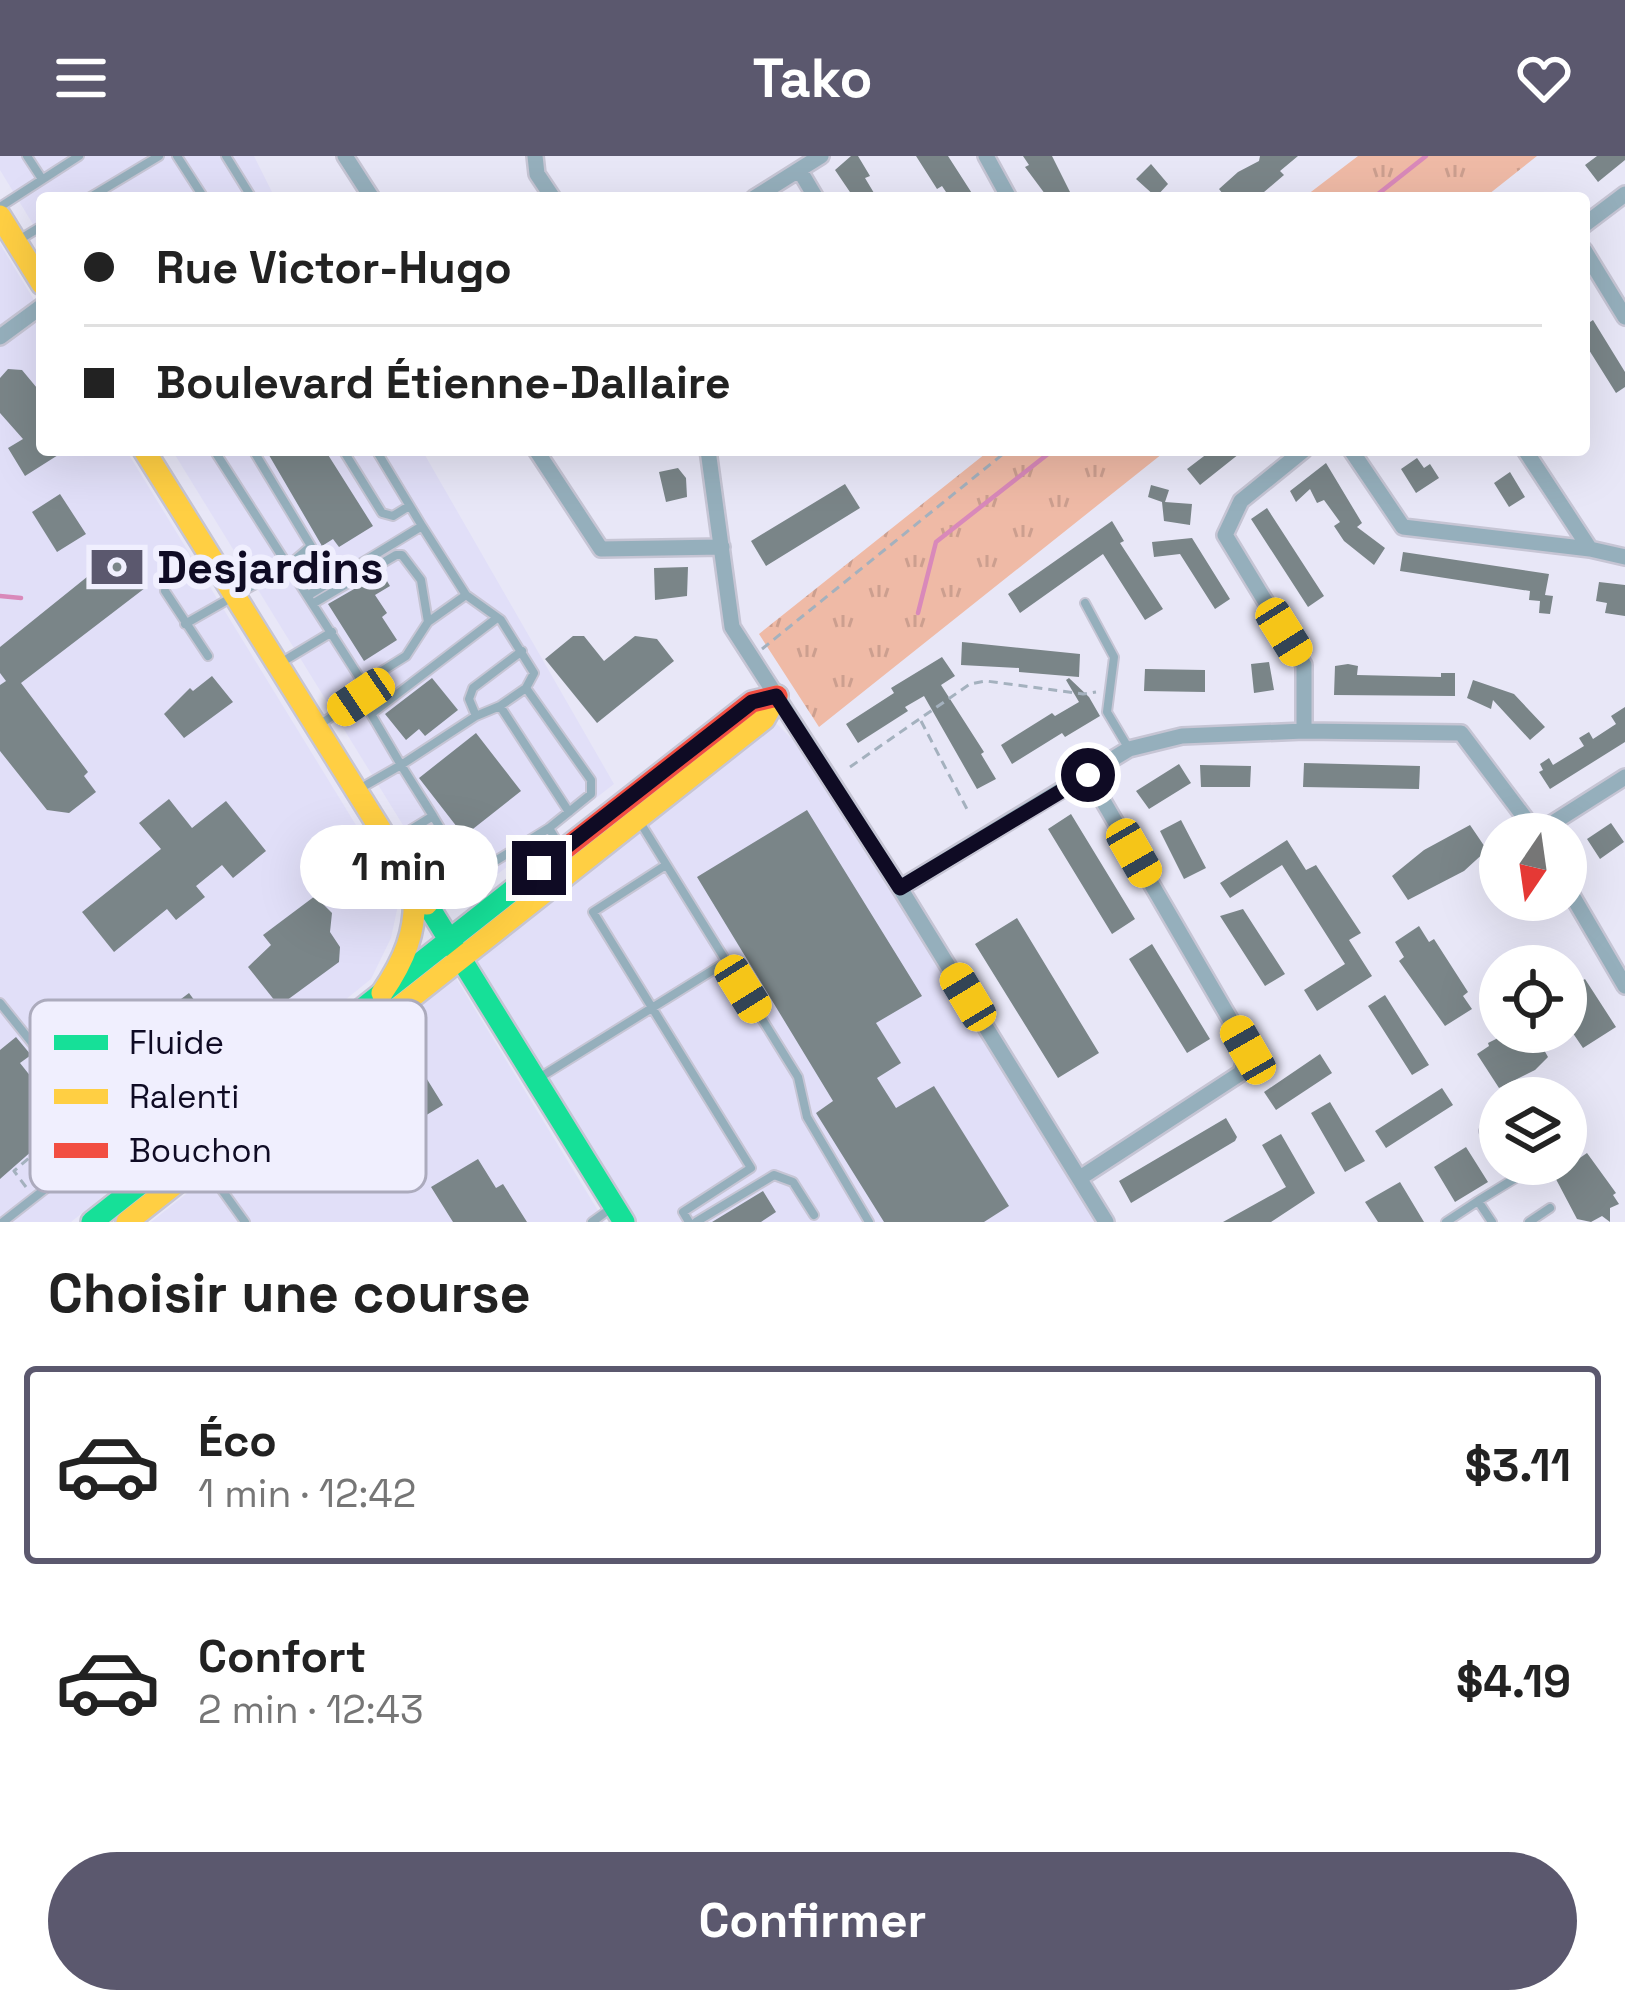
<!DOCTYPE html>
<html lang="fr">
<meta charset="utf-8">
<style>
body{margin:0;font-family:"Space Grotesk",sans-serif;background:#f6f6f6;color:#222;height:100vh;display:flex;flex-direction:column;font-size:45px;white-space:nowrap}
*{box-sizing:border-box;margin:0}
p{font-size:39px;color:#767676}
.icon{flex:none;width:66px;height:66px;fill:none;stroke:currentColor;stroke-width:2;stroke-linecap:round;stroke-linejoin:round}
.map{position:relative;height:1066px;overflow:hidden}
.sheet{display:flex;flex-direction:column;background:#fff;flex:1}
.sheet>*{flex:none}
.hud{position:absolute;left:36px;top:36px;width:1554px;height:264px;border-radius:12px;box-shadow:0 12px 48px #0002;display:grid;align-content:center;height:264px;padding:0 48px;background:#fff}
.needle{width:78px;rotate:193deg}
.tools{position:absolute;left:1479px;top:657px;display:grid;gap:24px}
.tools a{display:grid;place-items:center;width:108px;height:108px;border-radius:50%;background:#fff;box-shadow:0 12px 48px #0002;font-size:60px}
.end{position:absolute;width:54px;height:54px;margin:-27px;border:15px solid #0f0b24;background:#fff;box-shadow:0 0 0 6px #fff}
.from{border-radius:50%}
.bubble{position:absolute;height:84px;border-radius:42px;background:#fff;box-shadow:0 12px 48px #0002;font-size:39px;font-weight:800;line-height:84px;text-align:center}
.car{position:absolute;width:36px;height:72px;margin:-36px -18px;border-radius:15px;box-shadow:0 0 9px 3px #0007;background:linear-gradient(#f5c518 24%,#345 0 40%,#f5c518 0 76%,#345 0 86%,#f5c518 0)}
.hud b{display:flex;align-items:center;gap:42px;height:114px;font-size:45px}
.hud b+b{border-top:3px solid #e0e0e0}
.hud i{width:30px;height:30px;background:#222}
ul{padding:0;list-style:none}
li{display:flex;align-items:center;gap:36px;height:198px;margin:0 24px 18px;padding:0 24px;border:6px solid transparent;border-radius:12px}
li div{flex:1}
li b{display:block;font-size:45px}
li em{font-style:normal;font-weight:800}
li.current{border-color:#5b586e}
li>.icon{width:108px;height:108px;stroke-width:1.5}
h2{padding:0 48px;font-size:54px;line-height:144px}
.cta{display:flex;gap:24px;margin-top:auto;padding:24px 48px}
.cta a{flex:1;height:138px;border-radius:72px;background:#5b586e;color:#fff;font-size:48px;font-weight:800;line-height:138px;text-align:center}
header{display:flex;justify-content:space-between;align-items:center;height:156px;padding:0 48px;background:#5b586e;color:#fff;font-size:54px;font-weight:800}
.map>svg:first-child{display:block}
.built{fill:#e1dff8}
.grass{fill:url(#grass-tufts)}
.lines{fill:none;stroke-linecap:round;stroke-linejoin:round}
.stream{stroke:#d989ba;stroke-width:4.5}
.building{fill:#7a8588}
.lane-casing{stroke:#c6c5d4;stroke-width:12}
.street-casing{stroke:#c6c5d4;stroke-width:20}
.fast-casing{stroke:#c6c5d4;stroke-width:26}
.slow-casing{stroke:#c6c5d4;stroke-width:26}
.jam-casing{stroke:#c6c5d4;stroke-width:26}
.path{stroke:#a4b1be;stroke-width:3;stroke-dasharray:9 6;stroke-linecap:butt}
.lane{stroke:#95afbc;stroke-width:8}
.street{stroke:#95afbc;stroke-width:15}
.fast{stroke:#16e098;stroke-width:21}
.slow{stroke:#ffcf43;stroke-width:21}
.jam{stroke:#f24e42;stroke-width:21}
.route{stroke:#0f0b24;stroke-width:15}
.labels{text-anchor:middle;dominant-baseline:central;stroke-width:12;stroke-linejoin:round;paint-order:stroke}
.poi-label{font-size:45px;font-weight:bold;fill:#0f0b24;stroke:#f0effe;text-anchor:start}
.key{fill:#f0effe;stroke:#acabbd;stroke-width:3}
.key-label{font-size:33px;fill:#0f0b24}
</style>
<header><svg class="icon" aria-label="menu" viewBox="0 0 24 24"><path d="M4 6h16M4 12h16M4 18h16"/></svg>Tako<svg class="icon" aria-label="heart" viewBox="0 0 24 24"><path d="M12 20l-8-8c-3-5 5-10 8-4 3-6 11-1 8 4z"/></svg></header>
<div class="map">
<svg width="1625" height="1066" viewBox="0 0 1625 1066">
<defs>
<pattern id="grass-tufts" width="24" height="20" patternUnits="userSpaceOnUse" patternTransform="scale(3)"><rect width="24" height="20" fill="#efbaa6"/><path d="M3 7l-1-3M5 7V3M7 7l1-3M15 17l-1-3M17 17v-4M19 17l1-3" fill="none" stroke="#cc9f8f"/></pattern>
</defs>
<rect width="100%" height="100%" fill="#e8e7f7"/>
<path class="built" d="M0,0H254L275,42H42V83L0,14Z
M0,88L42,157V294H126L386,718L398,749L391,782L371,823L71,1066H0Z
M172,294H422L614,628L454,752Z
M776,567L798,589L885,716L1101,1066H634L471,803Z
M454,819L605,1066H151L276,966Z"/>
<path class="grass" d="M1358,0H1537L1484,42H1303Z
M990,294H1167L819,571L759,478Z"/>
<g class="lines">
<path class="stream" d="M1373,42L1426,0
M0,440L21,442
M918,457L936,386L1053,294"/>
</g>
<path class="building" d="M851,0H858L870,20L865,22L877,42H854L835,14Z
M916,0H948L975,42H950L942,30L937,33Z
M1023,0H1052L1073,42H1048L1025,11L1029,9Z
M1260,0H1298L1280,15L1284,19L1257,42H1226L1219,33L1238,16L1259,5Z
M1597,0H1625V4L1598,26L1585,9Z
M1151,8L1168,28L1156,41L1136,23Z
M1593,164L1625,216V231L1616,237L1584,186V170Z
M8,213L22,214L42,238V294H66L25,320L8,292L23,283L0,257V222Z
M266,294H325L373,370L339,391L333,383L322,390Z
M1212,294H1244L1200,329L1187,313Z
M1417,302L1424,312L1430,308L1439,322L1416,337L1401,313Z
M1326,307L1362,367L1357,371L1385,392L1374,409L1344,385L1334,370L1340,366L1324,344L1317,347L1310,333L1296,346L1290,335Z
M678,312L686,322L687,341L666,346L659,316Z
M1510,316L1525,341L1509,351L1494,327Z
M845,328L860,352L766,410L751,385Z
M1151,329L1169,334L1165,346L1192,348L1190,369L1164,365L1162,346L1148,341Z
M60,338L86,378L57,396L32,356Z
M1267,352L1324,440L1308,451L1251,363Z
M1112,365L1124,385L1120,387L1163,453L1145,464L1103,398L1020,457L1008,438Z
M1192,382L1230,443L1215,453L1180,398L1154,401L1152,386Z
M118,396L145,432L21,527L88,616L84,620L96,636L69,657L47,654L0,595V529L6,525L0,517V491Z
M1403,396L1549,418L1545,439L1553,440L1550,458L1539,457L1540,445L1529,444L1530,435L1400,415Z
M688,411L687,440L655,444L654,412Z
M382,417L390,430L375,439L387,457L382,461L397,484L364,505L328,448Z
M1599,426L1625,429V460L1605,457L1607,447L1596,445Z
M573,480H584L604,505L635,480L657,483L674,505L597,567L545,503Z
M962,486L1080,498L1079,521L1019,516V512L961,509Z
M942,501L955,520L941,529L984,596L981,598L996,623L977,633L924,540L905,551L908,555L858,587L846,568L894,537L891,532Z
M1269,506L1274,534L1254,537L1251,508Z
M1348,508L1358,510L1357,519L1441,521V517H1455V540L1334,539L1335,510Z
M1145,513L1205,514V536L1144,535Z
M212,520L233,546L184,582L164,558L190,532L193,535Z
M432,522L458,554L425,580L419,573L406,584L385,558Z
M1069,522L1089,541L1100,560L1065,581L1062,577L1012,608L1001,589L1052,557L1055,560L1079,546L1066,524Z
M1473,524L1514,538L1545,571L1530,584L1493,544L1491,553L1467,542Z
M1625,551V586L1550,633L1539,616L1543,614L1540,608L1549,602L1553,609L1584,590L1579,582L1589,576L1593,583L1616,568L1611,560Z
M476,577L521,635L464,680L419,622Z
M1304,607L1420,610L1419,633L1303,631Z
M1179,608L1191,627L1149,653L1136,635Z
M1200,609L1251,610L1250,631H1201Z
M169,643L192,672L226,645L266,695L233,722L222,709L196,730L205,741L176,764L167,753L114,796L82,756L161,693L139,667Z
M807,654L922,840L876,867L901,907L877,922L896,952L934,930L1009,1050L984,1066H884L816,957L833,945L697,721Z
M1071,658L1135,763L1112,778L1048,673Z
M1181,664L1206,712L1184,723L1160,675Z
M1611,667L1624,686L1600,703L1587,683Z
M1470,669L1487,694L1464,715L1408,744L1392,720L1424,694Z
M1287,684L1306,714L1316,709L1361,777L1349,784L1372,820L1317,855L1304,834L1345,808L1282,709L1230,742L1220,727Z
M315,740L332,757L330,776L340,791L339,806L279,850L248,811L271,789L263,779Z
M1243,753L1285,818L1265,830L1220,760Z
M1017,762L1099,897L1058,922L975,788Z
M1419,770L1429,786L1434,783L1468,836L1463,840L1472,853L1445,870L1399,805L1404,801L1395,786Z
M1152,788L1210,883L1187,897L1129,803Z
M1585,823L1616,871L1583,892L1566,867V834Z
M189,837L221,880L197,898L165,855Z
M1385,839L1429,909L1412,919L1368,850Z
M1510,876H1534L1548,901L1535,914L1499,932L1477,898L1489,890L1488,887Z
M16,881L31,899L20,907L66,965L0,1023V894Z
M1320,898L1332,917L1276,954L1264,936Z
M412,899L443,949L357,1001L329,956L347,945L344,941Z
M1442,932L1453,949L1386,992L1375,975Z
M1330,946L1365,1005L1345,1016L1311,957Z
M1226,962L1237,981L1235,985L1131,1047L1119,1025Z
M1281,978L1315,1037L1271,1066H1223L1286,1031L1262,989Z
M1466,991L1488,1026L1455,1046L1434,1011Z
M1587,997L1616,1037L1613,1039L1619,1048L1610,1052V1066L1602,1060L1591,1066L1577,1063L1548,1008H1571Z
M478,1003L496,1032L503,1028L527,1066H453L431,1031Z
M1400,1026L1424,1066H1378L1365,1046Z
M763,1035L776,1056L761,1066H712Z"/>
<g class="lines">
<defs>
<path id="lane" d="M27,0L42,23
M177,0L204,42
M226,0L252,42
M89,42L159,0
M0,51L79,0
M22,82L42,70
M214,294L363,527L361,541
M343,294L382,357L393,360L409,350
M422,370L466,439L428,466
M165,435L208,500
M309,439L422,370L376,294
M466,439L501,464L534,517L526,532L591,624V638L549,672L561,692
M314,447L396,399H402L421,424L428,466L406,500L363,527
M1085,447L1114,501L1107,556L1129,593
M185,468L289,409L311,390L253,294
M282,506L332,476
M526,532L500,550L569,656
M371,558L497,462
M476,560L469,543L473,532L522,495
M322,567L361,541L401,609L476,560L500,550
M361,632L401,609L433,660
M638,663L798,921L807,961L869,1066
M394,684L433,660L461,707L479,715L549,672
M666,709L593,756L751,1012L683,1056L689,1066
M0,847L109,983L111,994L136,1026
M539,922L726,806
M1484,975L1500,1001
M110,984L119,988L144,1020
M204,1009L245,1066
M1478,1045L1514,1023L1504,1008
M3,1066L109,983
M592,1066L610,1053
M696,1066L774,1019L793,1026L814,1059
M1446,1066L1478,1045L1492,1066
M1529,1066L1550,1052"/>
<path id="street" d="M345,0L372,42
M535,0L537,18L553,42
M986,0L1009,42
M800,15L816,42
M754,42L821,0
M1584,69L1625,38
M1584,94L1625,161
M0,181L42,150
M536,294L601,393L722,391
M708,294L732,471L900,732L1106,1066
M1351,294L1403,371L1590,393L1625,401
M1525,294L1590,393
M1304,575V509L1225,379L1241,345L1304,294
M1537,677L1625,621
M1566,729L1625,830
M900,732L1129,593L1182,580L1304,575L1461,577L1537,678
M1080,1022L1241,917L1248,894L1088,619"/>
<path id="fast" d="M427,748L624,1066
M92,1066L533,718"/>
<path id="slow" d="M0,60L42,128
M144,294L427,748
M382,837C404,805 417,775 414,735
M127,1066L764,563L777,540"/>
<path id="jam" d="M533,718L752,546L777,540"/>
</defs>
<use href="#lane" class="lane-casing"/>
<use href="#street" class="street-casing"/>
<use href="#fast" class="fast-casing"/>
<use href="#slow" class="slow-casing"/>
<use href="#jam" class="jam-casing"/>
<path class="path" d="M762,493L1008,294
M921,565L969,657
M850,611L970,528L986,525L1083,538L1096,536
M26,1031L14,1015L68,968L83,988"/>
<use href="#lane" class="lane"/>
<use href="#street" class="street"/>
<use href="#fast" class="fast"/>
<use href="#slow" class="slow"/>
<use href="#jam" class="jam"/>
</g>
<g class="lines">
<path class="route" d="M539,712L752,546L776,540L900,732L1088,619"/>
</g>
<defs>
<symbol id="bank-bare" viewBox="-9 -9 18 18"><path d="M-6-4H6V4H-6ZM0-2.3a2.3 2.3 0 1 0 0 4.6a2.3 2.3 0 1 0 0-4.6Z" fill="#5b586e" stroke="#f0effe" stroke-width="2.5" paint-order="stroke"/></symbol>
</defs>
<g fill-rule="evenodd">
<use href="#bank-bare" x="79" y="373" width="76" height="76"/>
</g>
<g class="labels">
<g class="poi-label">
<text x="157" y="411">Desjardins</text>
</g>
</g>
<rect x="30" y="844" width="396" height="192" rx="18" class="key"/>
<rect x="54" y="879" width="54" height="15" fill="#16e098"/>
<rect x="54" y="933" width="54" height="15" fill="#ffcf43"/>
<rect x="54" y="987" width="54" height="15" fill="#f24e42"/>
<g class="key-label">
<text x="129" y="898">Fluide</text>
<text x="129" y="952">Ralenti</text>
<text x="129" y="1006">Bouchon</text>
</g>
</svg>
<div class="tools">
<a><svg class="needle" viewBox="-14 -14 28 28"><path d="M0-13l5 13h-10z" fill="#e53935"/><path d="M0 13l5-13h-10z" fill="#767676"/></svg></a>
<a><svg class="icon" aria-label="locate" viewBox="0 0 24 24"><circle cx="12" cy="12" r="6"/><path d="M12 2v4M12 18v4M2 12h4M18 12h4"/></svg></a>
<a><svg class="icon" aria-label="layers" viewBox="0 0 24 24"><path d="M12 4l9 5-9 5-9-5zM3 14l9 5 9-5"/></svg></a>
</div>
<i class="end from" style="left:1088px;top:619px"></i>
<i class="end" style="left:539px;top:712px"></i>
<div class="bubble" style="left:300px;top:669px;width:198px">1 min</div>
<i class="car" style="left:1284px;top:476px;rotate:148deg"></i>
<i class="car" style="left:361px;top:541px;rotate:236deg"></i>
<i class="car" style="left:1134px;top:697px;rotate:150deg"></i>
<i class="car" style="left:743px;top:833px;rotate:148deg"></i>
<i class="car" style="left:968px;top:841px;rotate:329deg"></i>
<i class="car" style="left:1248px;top:894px;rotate:330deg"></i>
<div class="hud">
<b><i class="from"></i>Rue Victor-Hugo</b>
<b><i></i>Boulevard Étienne-Dallaire</b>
</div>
</div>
<section class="sheet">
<h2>Choisir une course</h2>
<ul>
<li class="current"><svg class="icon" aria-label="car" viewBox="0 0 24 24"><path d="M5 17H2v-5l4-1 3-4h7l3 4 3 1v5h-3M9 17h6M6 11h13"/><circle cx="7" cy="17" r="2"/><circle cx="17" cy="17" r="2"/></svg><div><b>Éco</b><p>1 min · 12:42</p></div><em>$3.11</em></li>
<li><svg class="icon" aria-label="car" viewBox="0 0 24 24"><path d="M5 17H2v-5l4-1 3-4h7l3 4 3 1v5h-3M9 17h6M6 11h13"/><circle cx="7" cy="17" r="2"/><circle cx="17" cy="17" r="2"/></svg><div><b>Confort</b><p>2 min · 12:43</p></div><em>$4.19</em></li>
</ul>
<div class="cta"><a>Confirmer</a></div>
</section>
